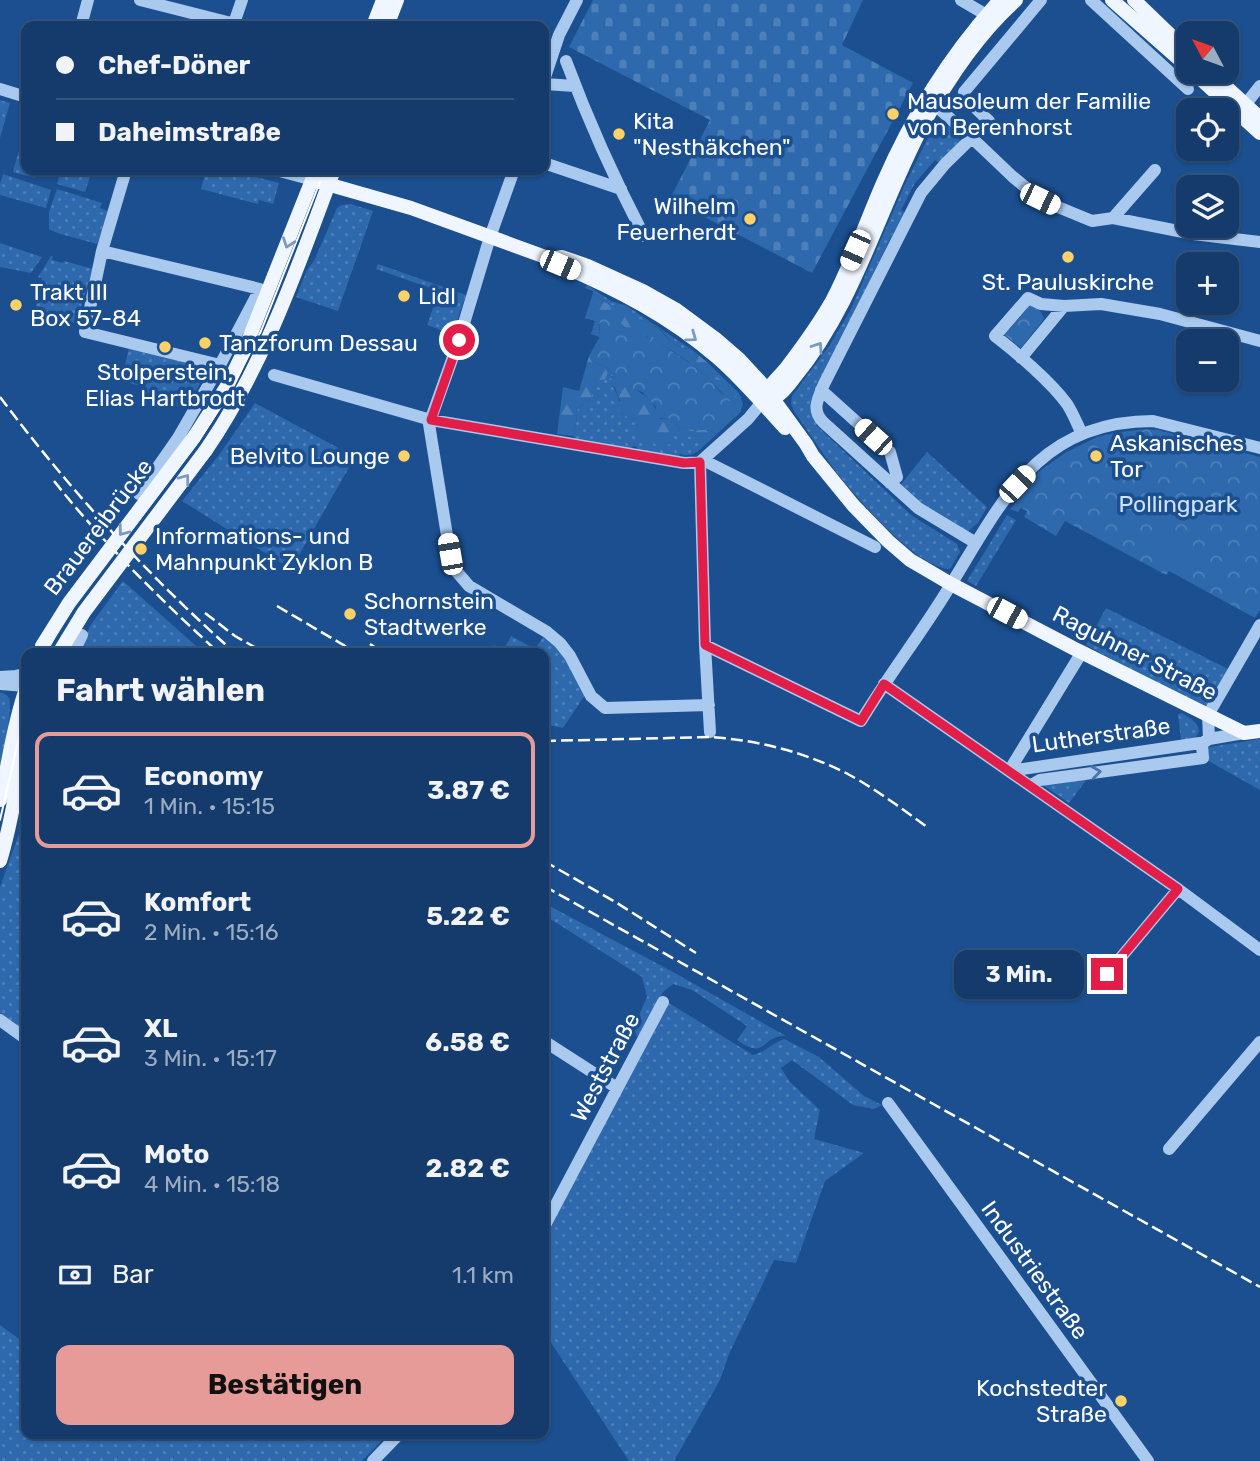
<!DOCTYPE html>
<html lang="de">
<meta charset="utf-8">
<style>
body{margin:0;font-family:Rubik,sans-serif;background:#1d4271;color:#f1f3f6;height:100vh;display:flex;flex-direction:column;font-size:26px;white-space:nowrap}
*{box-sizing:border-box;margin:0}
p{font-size:23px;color:#9dadc1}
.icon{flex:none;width:38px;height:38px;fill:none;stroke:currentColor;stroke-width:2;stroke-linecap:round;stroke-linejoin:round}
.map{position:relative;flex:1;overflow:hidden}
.panel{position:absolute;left:21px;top:648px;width:528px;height:791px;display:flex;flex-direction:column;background:#143b6b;border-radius:14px;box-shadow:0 2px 5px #0004,0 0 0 2px #33557e}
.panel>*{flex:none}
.banner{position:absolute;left:21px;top:21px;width:528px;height:154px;border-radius:14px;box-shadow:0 2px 5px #0004,0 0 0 2px #33557e;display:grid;align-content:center;height:154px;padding:0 35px;background:#143b6b}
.needle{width:46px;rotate:311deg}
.buttons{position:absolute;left:1176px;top:21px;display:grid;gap:14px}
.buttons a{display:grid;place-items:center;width:63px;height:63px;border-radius:14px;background:#143b6b;box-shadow:0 2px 5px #0004,0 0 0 2px #33557e;font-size:35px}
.end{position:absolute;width:32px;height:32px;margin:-16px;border:9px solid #e11d48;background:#fff;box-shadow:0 0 0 4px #fff}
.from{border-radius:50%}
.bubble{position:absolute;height:49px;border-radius:14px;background:#143b6b;box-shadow:0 2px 5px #0004,0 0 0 2px #33557e;font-size:23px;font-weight:700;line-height:49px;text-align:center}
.car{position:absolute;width:21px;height:42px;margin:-21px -10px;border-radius:9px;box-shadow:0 0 5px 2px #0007;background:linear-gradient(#fff 24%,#345 0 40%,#fff 0 76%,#345 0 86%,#fff 0)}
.banner b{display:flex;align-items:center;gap:24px;height:66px;font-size:26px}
.banner b+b{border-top:2px solid #33557e}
.banner i{width:18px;height:18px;background:#f1f3f6}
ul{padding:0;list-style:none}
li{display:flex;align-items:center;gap:21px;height:116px;margin:0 14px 10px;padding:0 21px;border:4px solid transparent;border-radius:14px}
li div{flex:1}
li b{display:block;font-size:26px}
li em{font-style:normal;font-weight:700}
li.current{border-color:#e69b98}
li>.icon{width:63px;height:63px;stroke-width:1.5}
h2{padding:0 35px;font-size:32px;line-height:84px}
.pay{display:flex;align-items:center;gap:18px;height:77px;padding:0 35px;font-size:26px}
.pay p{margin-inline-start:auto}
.primary-button{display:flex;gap:14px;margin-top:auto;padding:14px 35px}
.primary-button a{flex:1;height:80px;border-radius:14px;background:#e69b98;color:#111;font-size:28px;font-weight:700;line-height:80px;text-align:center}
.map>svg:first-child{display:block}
.grass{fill:url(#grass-dots)}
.forest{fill:url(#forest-firs)}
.cemetery{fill:url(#cemetery-stones)}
.park{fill:url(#park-crowns)}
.pitch{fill:#2e69ad}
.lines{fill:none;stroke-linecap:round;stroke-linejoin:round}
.minor{stroke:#a9c9ee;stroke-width:12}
.major{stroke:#f0f6ff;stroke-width:14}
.tram{stroke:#fff;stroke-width:2}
.rail{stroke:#fff;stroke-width:2.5;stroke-dasharray:12 5;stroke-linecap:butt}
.major-bridge{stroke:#f0f6ff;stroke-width:14}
.oneway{stroke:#7b9ac1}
.oneway2{stroke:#4674ac}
.route{stroke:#e11d48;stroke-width:9}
.poi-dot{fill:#ffd166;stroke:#1b4f8f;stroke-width:2.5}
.labels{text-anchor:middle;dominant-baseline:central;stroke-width:7;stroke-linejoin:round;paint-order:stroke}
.poi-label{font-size:23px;fill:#fff;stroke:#1b4f8f;text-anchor:start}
.park-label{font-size:23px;fill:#cfe3fa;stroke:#1b4f8f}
.street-label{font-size:23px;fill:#fff;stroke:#1b4f8f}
</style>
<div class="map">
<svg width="1260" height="1461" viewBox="0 0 1260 1461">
<defs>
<pattern id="grass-dots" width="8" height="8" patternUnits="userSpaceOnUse" patternTransform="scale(1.75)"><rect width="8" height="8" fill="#2e69ad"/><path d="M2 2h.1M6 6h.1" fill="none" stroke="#4d80b9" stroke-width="1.8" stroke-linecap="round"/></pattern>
<pattern id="forest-firs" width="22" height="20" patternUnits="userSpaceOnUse" patternTransform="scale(1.75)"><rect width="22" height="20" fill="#2e69ad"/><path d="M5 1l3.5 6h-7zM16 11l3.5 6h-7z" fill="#4d80b9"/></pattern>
<pattern id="cemetery-stones" width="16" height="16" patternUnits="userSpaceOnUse" patternTransform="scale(1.75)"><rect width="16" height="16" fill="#2e69ad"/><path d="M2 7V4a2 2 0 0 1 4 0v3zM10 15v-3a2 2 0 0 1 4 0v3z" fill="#4d80b9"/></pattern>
<pattern id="park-crowns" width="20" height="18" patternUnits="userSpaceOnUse" patternTransform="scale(1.75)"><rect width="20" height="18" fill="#2e69ad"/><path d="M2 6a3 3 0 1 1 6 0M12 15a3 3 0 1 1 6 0" fill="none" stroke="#4d80b9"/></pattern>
</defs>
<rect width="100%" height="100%" fill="#1b4f8f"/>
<path class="grass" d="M0,100L10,103L0,138Z
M938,120C946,122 958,132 960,141L939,163L935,160L915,183L901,210L905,213L889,241L829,365L819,422L816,425L911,515L957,544L960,552L950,569C917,569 854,495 834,469C820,450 807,430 794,411L791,404L792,396L829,346L850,311L905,184L935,124Z
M26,125V170H37L35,178L13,172Z
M61,170H92L85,192L57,184Z
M206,170H229L279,183L273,204L259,200L258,204L201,189Z
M3,174L51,190L46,208L0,195V184Z
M57,189L102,203L100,208L108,211L105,224L97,244L57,233L49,229V212Z
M351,204L373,211L338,311L296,297L307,270L314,261L337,208L342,205Z
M0,243L42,257L31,273L0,267Z
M51,256H53L52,260L63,263L64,261L93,269L76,323L34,314L42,278L38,277Z
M378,264L466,295L452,334L427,325L439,291L376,269Z
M587,285L611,301L627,306L695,352L691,353L688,349L682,348L672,343L661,330L650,323L643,321L624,310L604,302L593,293V291L585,288Z
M129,348L209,367L186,409L143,396L145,387L121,381Z
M708,363L739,393L743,404L731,393H728L723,382L709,370Z
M609,369L613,376L609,379C613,390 621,394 619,409C625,417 633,420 639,427C646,434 642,437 652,441L674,429L677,426L680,427L678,431L707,443C699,451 692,458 680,454L678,458L637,451V447L633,446L631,450L578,442L573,436L577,418L576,413L579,407L589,401L596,385L607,376Z
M255,403L355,457L291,569L182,501L219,455Z
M927,452L987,507L978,523L965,534L898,488Z
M1007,515L1016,520L976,586L967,581Z
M123,581L204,653H76L92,623Z
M1106,608L1230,670L1207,711L1086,645Z
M511,636L535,649L543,637L554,643L571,669L585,695L563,728L544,724V653H490L494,645L503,651Z
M0,692C4,694 7,694 9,698C13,709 3,757 0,770Z
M1182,713C1190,718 1198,722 1199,731L1195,739L1181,741L1178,714Z
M1260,739V790L1203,758L1209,747Z
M1090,775L1069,803L1043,785Z
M26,814V1032L0,1014V887Z
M544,903L673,972L786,1036C761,1034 768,1062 737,1040L747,1026L692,990L673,984L663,992L638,1038L633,1029L647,997L642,977L544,915Z
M669,1003L753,1055C765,1052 773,1043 784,1039L819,1057L864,1096L882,1105L874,1109L853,1105L792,1060L781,1068L790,1082L820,1110L814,1139L864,1153L825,1181L796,1263L774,1260L729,1354L720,1380L674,1461H629L544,1332V1236Z
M0,1325L26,1344V1433H389L362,1461H0Z"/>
<path class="forest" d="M593,293L604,302L624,310L643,321L650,323L660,330L672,343L682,348L688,349L691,352H695L708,363L710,370L723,382L728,388V393L731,392L743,404L740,413L734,418L730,413L723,394L706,376L686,360L663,345L641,334L631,331L623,326L599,324V337L591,334L595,321L585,318Z
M589,356L594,362L609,369C607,378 604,381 596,385L589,401L579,407L576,413L577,418L573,436L557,434L563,387L579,391Z
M613,376C634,392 651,391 660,419L671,418L675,421L677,426C671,435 675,449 658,447C651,439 642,439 638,430L639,427L616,408L615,404L620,401L615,388L609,382V379Z
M680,427L692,432C700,428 710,430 717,434L707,443L681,434L678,431Z"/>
<path class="cemetery" d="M593,0H863L842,45L913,83L812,273L670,199L710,120L569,47Z"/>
<path class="park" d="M1027,303C1036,307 1042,310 1044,319L1021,348L1002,333L1006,328L1009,330L1027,309Z
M605,313C614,317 618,321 625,327C630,331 636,331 642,334C651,339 642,338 653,337C657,342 661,343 666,347C680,357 694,365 707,377C714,384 721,395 730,400V413L734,418L717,434C710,430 700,428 692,432L677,426C673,414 664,420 655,418L656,407L642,392L625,386L613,376L609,369L594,362L589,356L599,338L600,315Z
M1146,429L1158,430L1260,457V610L1255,618L1169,571L1166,575L1065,521L1056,536L1024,517L1027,511L1021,508L1018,512L1010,509L1031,485L1037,473L1065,453L1097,437L1114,433Z"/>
<path class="pitch" d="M1164,531L1197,549L1186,570L1153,552Z"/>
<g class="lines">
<path class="minor" d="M140,0L243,26
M961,0L995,20
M1091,0L1188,89
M81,26L88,0
M233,26L242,0
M566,61C588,120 615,180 644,236
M544,80L559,35L577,0
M544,84L575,86
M0,89L26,97
M927,98L972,138L1013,177L1040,199L1058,207L1092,221L1113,218L1193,234L1260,242
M1245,105L1260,86
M544,163L621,189
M126,170L102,251L85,332L220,365
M276,170L313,180
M514,170L490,237L459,340L429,424L450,554L457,572L469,586L547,632L560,643L570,656L591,696L605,708L709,705
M1113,218L1155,170
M102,251L260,289L220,365L178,438L139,494
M1021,358L1064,306
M274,375L431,420L684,463L707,462L875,547
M821,390L890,452L897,477L890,483
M1082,434C1077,424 1073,413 1067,404C1051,382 1017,353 995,336L1028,298L1041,304L1064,306L1101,304L1160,314L1260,341
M976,543L918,508L823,422C811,409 818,399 824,384L921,193L945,164L989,121L964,97V92L1041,0
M705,645L861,721C888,676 920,635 947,591C1000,506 1035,421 1153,421L1260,448
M73,653L82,635
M0,677L16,676L26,674
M0,684L26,686
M884,684L1178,889L1260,950
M710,732L705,645L700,462L748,419L762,402
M1209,739L1208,715L1260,625
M1204,742L1209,739L1244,733
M1009,771L1200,743L1202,745L1203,758L1040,780L1030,786
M1009,771L1082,652
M1107,974L1178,889
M0,1020L26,1039
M544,1041L617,1088
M888,1103L1148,1461
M1169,1149L1260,1042
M544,1227L663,1002
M373,1461L400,1433"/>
<path class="major" d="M1112,0L1188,67
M1134,0L1188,52
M373,26L383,0
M387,26L397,0
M1193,72L1260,133
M1210,72L1260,118
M313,180L411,208L551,259L560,265C617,289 671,317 718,358C742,379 763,404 785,428
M551,259L562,257L588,266L643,291L675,309L717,340L739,359L763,385L806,444L813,456L853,505L888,541L910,560L951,584L1073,648L1244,733L1260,731
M764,396C769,385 779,377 787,367C803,346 819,324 832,301C852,263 866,222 883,183C912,116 951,54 1000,0
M767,401C779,398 787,387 794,378C856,303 879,207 924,123C948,79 978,34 1016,0
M194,437L227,386L244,351L316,170
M206,450C265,364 298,266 334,170
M0,800C9,763 13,725 26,689
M0,861C12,822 17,782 26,742"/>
<path class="tram" d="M46,653L63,621L75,604L198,442L228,395L261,331L320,182
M0,820L26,707"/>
<path class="rail" d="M0,397C70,490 148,576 235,653
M54,481C104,544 160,599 219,653
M277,606L357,653
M205,613L235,636L265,653
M370,644L384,653
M544,741L710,737C757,740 804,752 846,773C874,788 901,808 927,827
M544,861L617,903L696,953
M544,886L1260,1287"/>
<path class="major-bridge" d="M42,646L69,603L194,437
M59,653L84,612L206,450"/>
</g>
<defs><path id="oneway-chevron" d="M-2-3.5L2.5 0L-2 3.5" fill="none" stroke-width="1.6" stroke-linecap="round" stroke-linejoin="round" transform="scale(1.75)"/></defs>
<g class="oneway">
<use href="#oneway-chevron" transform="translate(288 243) rotate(110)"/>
<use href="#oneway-chevron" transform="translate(692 337) rotate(36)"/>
<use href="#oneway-chevron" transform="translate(818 347) rotate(-56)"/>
<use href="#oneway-chevron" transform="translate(185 479) rotate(-53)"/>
<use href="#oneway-chevron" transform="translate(123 531) rotate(127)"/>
</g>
<use class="oneway2" href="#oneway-chevron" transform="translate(1096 772) rotate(-8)"/>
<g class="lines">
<path class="route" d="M459,340L431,420L684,463L700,462L705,645L861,721L884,684L1178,889L1107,974"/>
</g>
<g class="poi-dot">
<circle cx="893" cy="114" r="7"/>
<circle cx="619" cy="134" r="7"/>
<circle cx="750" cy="219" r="7"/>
<circle cx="1068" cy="257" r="7"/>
<circle cx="404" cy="296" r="7"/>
<circle cx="16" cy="305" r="7"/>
<circle cx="205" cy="343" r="7"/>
<circle cx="165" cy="347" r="7"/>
<circle cx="404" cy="456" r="7"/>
<circle cx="1096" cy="456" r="7"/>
<circle cx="141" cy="549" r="7"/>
<circle cx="350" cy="614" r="7"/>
<circle cx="1121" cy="1401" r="7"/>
</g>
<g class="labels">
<g class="poi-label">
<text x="907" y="101">Mausoleum der Familie<tspan x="907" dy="26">von Berenhorst</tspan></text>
<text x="633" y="121">Kita<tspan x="633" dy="26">"Nesthäkchen"</tspan></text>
<text x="736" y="206" text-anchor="end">Wilhelm<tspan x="736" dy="26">Feuerherdt</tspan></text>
<text x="1068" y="282" text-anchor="middle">St. Pauluskirche</text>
<text x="30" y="292">Trakt III<tspan x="30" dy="26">Box 57-84</tspan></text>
<text x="418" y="296">Lidl</text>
<text x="219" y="343">Tanzforum Dessau</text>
<text x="165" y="372" text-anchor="middle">Stolperstein,<tspan x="165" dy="26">Elias Hartbrodt</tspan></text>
<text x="1110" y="443">Askanisches<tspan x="1110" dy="26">Tor</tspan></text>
<text x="390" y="456" text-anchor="end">Belvito Lounge</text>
<text x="155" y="536">Informations- und<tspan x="155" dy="26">Mahnpunkt Zyklon B</tspan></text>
<text x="364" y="601">Schornstein<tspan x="364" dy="26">Stadtwerke</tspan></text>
<text x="1107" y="1388" text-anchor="end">Kochstedter<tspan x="1107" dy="26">Straße</tspan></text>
</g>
<g class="park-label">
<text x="1178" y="504">Pollingpark</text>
</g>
<g class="street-label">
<text transform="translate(98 527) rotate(-53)">Brauereibrücke</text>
<text transform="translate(1135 653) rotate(27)">Raguhner Straße</text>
<text transform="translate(1101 735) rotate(-8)">Lutherstraße</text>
<text transform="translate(605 1067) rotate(-62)">Weststraße</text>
<text transform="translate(1035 1270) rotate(54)">Industriestraße</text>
</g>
</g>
</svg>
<div class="buttons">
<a><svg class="needle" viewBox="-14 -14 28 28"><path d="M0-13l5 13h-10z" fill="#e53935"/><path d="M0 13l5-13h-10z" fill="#9dadc1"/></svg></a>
<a><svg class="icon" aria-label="locate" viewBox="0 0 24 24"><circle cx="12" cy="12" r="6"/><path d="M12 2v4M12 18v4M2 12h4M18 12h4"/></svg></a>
<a><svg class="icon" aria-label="layers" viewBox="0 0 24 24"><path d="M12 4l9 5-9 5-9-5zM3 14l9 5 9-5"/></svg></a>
<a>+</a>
<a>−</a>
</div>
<i class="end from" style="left:459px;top:340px"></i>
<i class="end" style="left:1107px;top:974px"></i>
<div class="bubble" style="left:954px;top:950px;width:130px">3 Min.</div>
<i class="car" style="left:1040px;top:199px;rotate:116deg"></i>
<i class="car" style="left:855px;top:250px;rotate:204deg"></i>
<i class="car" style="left:560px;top:265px;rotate:113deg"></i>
<i class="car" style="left:873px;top:437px;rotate:312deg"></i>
<i class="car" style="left:1017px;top:484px;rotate:43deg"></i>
<i class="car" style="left:450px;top:554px;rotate:350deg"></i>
<i class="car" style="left:1007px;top:613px;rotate:118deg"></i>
<div class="banner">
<b><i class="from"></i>Chef-Döner</b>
<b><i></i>Daheimstraße</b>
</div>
<section class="panel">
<h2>Fahrt wählen</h2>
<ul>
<li class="current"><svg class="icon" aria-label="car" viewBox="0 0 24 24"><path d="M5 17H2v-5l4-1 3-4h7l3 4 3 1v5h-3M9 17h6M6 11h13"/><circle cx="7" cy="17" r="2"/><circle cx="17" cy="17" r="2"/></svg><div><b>Economy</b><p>1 Min. · 15:15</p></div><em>3.87 €</em></li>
<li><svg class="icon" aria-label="car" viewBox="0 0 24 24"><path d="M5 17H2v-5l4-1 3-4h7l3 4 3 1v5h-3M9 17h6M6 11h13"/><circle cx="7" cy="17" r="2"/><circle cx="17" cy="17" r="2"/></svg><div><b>Komfort</b><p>2 Min. · 15:16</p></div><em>5.22 €</em></li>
<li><svg class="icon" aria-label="car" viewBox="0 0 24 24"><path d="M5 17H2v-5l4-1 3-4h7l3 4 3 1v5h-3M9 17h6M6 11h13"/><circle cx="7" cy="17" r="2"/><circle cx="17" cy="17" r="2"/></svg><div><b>XL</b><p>3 Min. · 15:17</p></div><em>6.58 €</em></li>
<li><svg class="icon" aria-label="car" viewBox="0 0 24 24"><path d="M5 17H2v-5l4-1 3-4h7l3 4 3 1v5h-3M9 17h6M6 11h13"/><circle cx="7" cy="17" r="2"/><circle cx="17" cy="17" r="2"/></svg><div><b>Moto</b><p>4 Min. · 15:18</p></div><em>2.82 €</em></li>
</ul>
<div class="pay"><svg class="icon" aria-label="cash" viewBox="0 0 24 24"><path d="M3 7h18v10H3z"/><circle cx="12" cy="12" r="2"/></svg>Bar<p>1.1 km</p></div>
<div class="primary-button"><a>Bestätigen</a></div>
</section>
</div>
